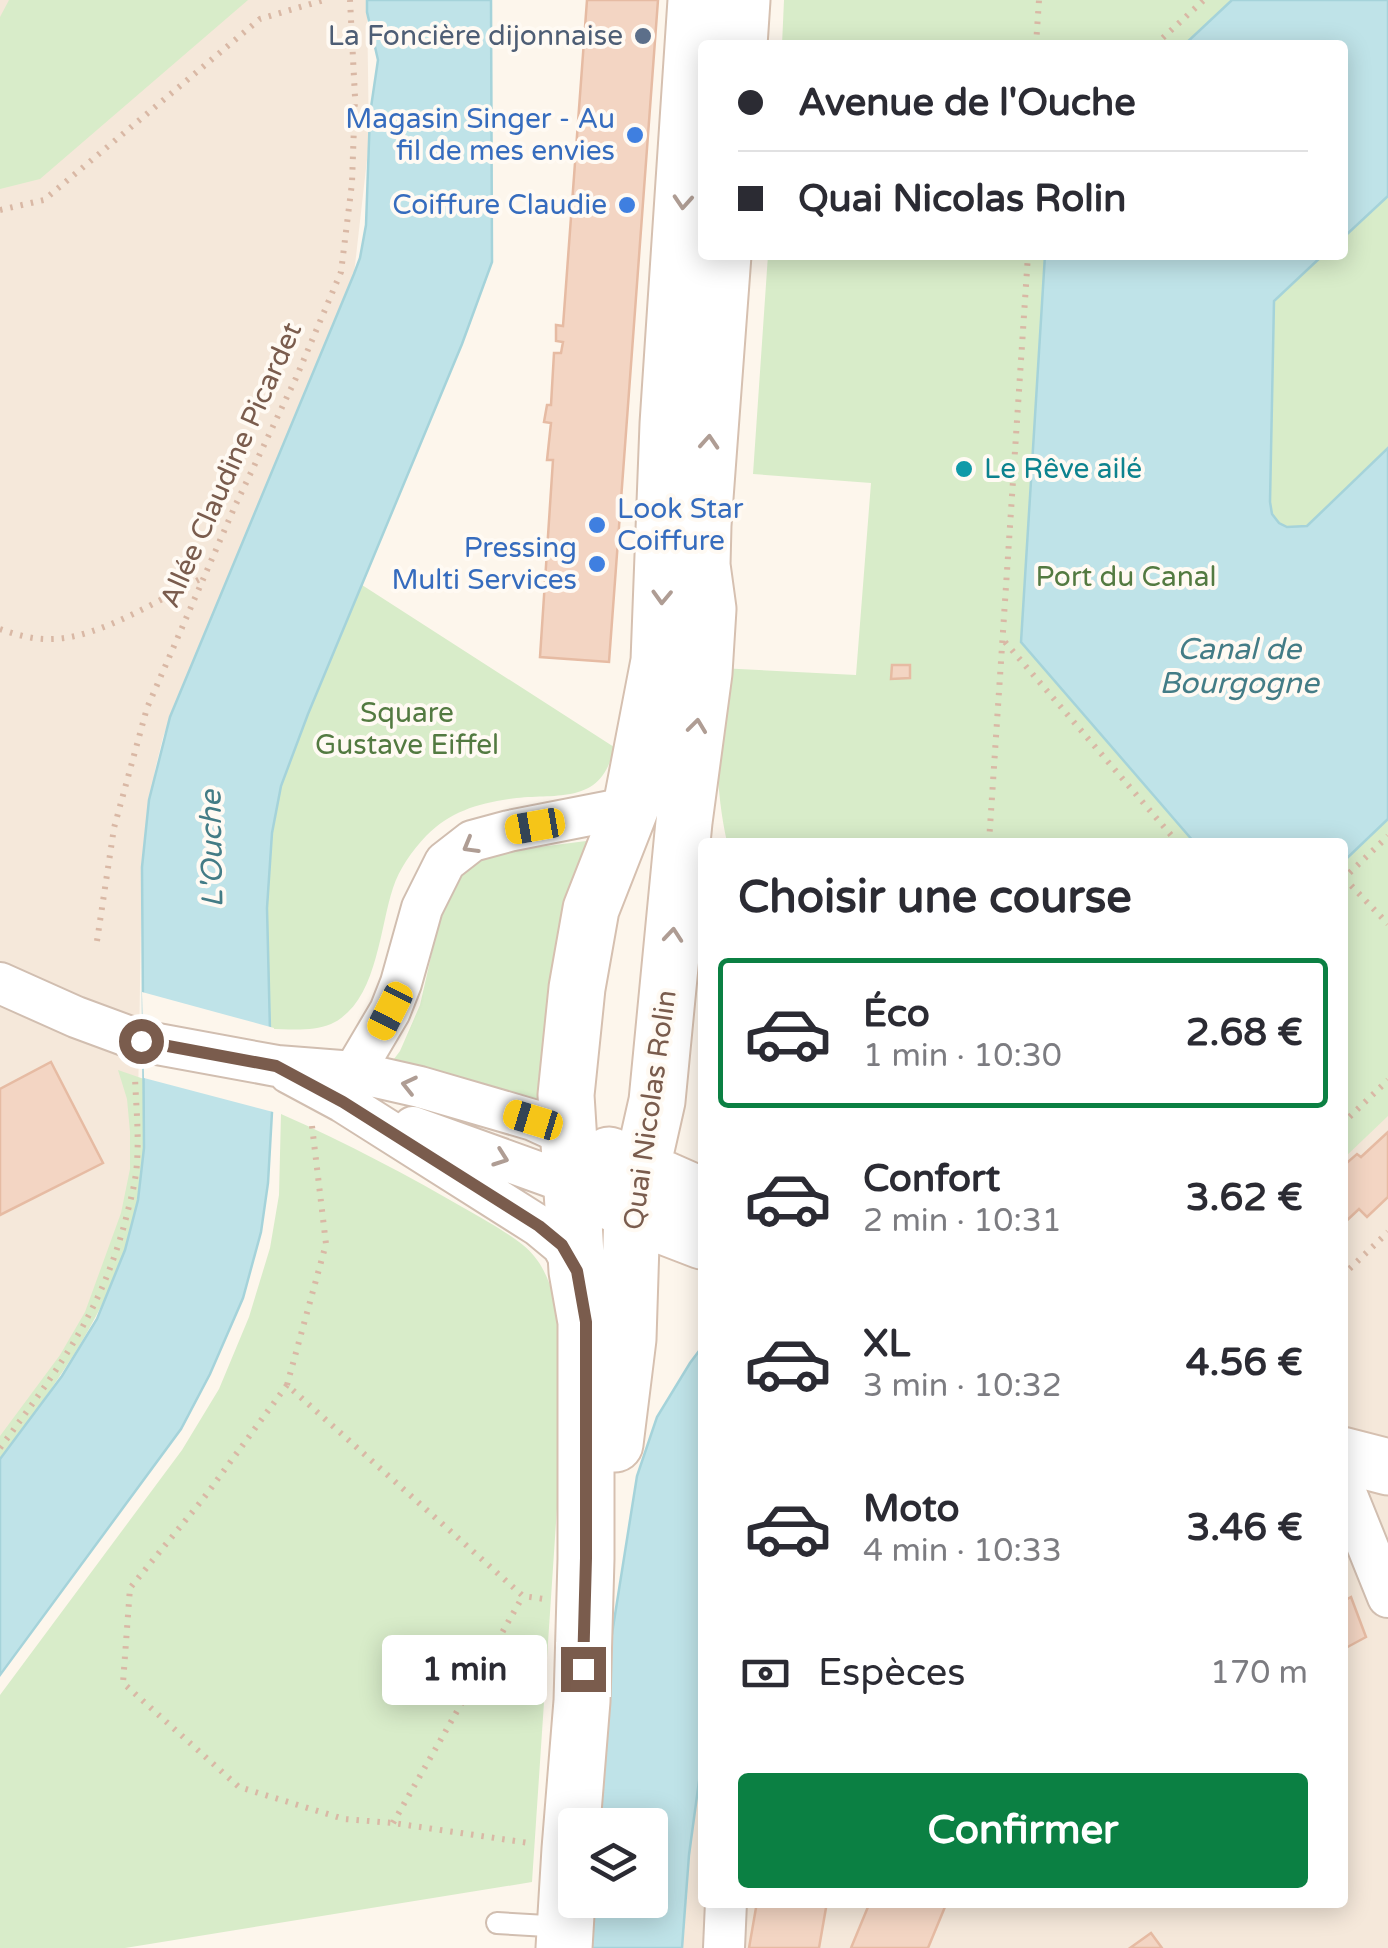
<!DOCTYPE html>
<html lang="fr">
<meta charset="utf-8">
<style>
body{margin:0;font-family:"Varela Round",sans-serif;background:#f2f2f3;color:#2b2b33;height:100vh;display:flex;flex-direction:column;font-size:38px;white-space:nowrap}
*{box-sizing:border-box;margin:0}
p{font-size:32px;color:#7c7c81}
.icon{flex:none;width:55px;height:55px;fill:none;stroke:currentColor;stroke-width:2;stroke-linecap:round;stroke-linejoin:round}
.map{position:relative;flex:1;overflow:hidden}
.details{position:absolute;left:698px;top:838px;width:650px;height:1070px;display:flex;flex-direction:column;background:#fff;border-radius:10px;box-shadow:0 5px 25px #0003}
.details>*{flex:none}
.guide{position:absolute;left:698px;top:40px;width:650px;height:220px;border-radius:10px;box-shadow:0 5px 25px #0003;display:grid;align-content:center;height:220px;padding:0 40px;background:#fff}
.controls{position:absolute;left:558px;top:1808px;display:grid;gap:20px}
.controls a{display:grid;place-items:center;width:110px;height:110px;border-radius:10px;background:#fff;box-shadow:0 5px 25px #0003;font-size:50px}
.end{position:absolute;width:45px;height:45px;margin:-22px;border:12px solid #7a5c4d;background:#fff;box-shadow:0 0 0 5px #fff}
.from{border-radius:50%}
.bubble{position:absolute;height:70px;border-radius:10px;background:#fff;box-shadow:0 5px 25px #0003;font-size:32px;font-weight:700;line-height:70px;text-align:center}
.car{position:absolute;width:30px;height:60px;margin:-30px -15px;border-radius:12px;box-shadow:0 0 8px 2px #0007;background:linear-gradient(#f5c518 24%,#345 0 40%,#f5c518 0 76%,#345 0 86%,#f5c518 0)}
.guide b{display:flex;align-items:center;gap:35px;height:95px;font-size:38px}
.guide b+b{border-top:2px solid #e1e1e2}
.guide i{width:25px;height:25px;background:#2b2b33}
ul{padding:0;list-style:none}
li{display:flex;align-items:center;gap:30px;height:150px;margin:0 20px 15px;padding:0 20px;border:5px solid transparent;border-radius:10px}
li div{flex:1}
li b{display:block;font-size:38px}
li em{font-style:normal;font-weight:700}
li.active{border-color:#0b8043}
li>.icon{width:90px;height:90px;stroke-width:1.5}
h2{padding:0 40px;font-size:45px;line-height:120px}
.pay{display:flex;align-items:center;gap:25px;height:110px;padding:0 40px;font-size:38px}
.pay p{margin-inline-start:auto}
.button{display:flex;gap:20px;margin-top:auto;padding:20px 40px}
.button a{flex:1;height:115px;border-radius:10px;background:#0b8043;color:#fff;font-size:40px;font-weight:700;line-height:115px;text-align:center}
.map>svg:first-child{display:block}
.residential{fill:#f5e8da}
.green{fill:#d8ecc9}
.water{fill:#bfe3e8;stroke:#a5d3da;stroke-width:2.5}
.pier{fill:#fdf6ec}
.building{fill:#f3d5c3;stroke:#e6bba3;stroke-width:2.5}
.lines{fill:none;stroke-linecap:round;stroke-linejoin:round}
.lane-casing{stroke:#d1beb0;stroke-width:24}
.street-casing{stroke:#d1beb0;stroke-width:44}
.secondary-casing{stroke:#d6c0b0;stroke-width:59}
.path{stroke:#d9b8a5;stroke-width:6;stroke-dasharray:2.5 8;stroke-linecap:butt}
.lane{stroke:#fff;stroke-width:20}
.street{stroke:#fff;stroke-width:40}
.secondary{stroke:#fff;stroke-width:55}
.oneway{stroke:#af9d94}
.route{stroke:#7a5c4d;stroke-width:12}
.service-dot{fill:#5c6f8a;stroke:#fffaf3;stroke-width:4}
.shop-dot{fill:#3f7fe0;stroke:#fffaf3;stroke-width:4}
.culture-dot{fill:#0f9aa8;stroke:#fffaf3;stroke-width:4}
.labels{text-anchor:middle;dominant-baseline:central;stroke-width:8;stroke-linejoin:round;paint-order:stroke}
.service-label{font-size:28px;fill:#4e5e75;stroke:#fffaf3;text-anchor:end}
.shop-label{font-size:28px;fill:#366cbe;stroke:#fffaf3;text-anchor:end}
.street-label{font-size:28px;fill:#7a5c4d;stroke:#fffaf3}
.culture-label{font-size:28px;fill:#0d838f;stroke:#fffaf3;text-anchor:start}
.park-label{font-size:28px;fill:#537a41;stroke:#fffaf3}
.water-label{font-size:30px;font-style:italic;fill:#437c86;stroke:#fffaf3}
</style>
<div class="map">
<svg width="1388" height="1948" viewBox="0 0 1388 1948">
<rect width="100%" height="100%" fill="#fdf6ec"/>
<path class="residential" d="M0,0H367L369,142L354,274L177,701L163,737L155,770L142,867L137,1162L117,1251L68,1356L0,1447Z
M1388,819V1948H682L689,1855L702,1759V1902H1342V862Z"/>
<path class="green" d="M9,0H248L40,179L0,189V17Z
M784,0H1388V1116L1343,1159L1342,842H727C714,784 716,727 719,668L856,675L871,483L753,474L768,255H1342V45H782Z
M362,585L614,747C602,808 554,792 509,799C476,804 450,812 426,836C412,851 399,869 393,888C379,930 377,1003 331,1024C312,1032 289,1029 269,1029C268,952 259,857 282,784C303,716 335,650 362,585Z
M594,840L541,1103L400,1066L394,1059L400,1051L420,1005L443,904L451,885L472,864L492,853Z
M118,1070L144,1079C144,1120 146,1162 138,1202C116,1305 61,1377 0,1459V1436L60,1355L85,1312L121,1213L130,1169V1132L127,1099Z
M281,1114C347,1143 409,1176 471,1212C488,1222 523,1241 534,1256C561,1288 561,1348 565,1388L532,1882L125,1948H0V1695L182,1450L219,1389L249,1317L270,1248L279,1195Z"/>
<path class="water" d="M367,0H491L492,262L462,344L308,714L281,786L272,833L267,908L272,1112L268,1183L261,1232L243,1298L210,1374L181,1429L0,1675V1459L62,1376L97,1319L125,1250L138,1200L144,1148L142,867L149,800L170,717L354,274L360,258L366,225L370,114L378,60L367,12Z
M1232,0H1388V196L1343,238L1342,45H1184Z
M1045,255H1323L1274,301L1270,502L1272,514L1279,523L1287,527L1307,526L1388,448V819L1343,862L1342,842H1194L1021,642Z
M702,1347V1759L689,1855L682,1948H587L591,1900H650V1825H596L608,1659L637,1476L657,1417L690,1363Z"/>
<path class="pier" d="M142,992L274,1028L277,1113L144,1078Z"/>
<path class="building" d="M587,0H658L609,662L540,657L553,460H547L551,423L544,422L547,405H551L554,353H561L563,342L556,341V325L563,326Z
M892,665H910V678L891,679Z
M51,1062L103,1163L0,1215V1089Z
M1388,1132V1197L1367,1217L1359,1209L1342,1225V1167L1357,1154L1361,1157Z
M1351,1597L1366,1637L1342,1650V1602Z
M757,1902H827L819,1948H749Z
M870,1902H947L928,1948H851Z
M1151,1933L1162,1948H1130Z"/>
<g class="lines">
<defs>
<path id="lane" d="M497,1923L564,1927"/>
<path id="street" d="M0,983L76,1017L141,1041L277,1066L354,1072L420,1087L533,1120L568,1136
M354,1072L390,1011L401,983L422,908L445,862L472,841L509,831L631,807
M289,1073L343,1102L539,1226L562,1245L577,1271
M413,1127L571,1184
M1342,1483L1388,1597
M724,1948L726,1902"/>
<path id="secondary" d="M739,45L742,0
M609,1155L702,1196
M601,1197L650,1221L702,1241
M615,1444L628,1339L632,1212L657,1101L684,822L704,673L708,609L702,565L703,525L723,255
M1342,1455L1388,1467
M564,1948L570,1849L582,1701L586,1559V1322L577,1271L566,1095L577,988L591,909L631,807L659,661L668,424L696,0"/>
</defs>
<use href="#lane" class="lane-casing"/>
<use href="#street" class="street-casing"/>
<use href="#secondary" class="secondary-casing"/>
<path class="path" d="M1036,45L1039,0
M1155,45L1204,0
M0,210L44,200L260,19L324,0
M0,629C17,635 34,640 53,639C99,638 162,598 204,577
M1005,642L1177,842
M989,842L1028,255
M1344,878L1388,924
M1342,880L1388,836
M97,941L114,828L147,708L235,506L296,378L341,272L352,183L355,97L350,0
M1342,1124L1388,1080
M312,1126L326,1244L287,1385L523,1596L544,1599
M1342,1276L1388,1232
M287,1385L203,1499L130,1588L123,1683L239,1787L344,1819L393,1823L529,1843
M0,1448C56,1372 100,1315 125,1222C130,1202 136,1182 137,1162C139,1134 136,1105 135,1077
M393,1823L523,1596"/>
<use href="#lane" class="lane"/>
<use href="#street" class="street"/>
<use href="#secondary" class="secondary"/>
</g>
<defs><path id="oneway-chevron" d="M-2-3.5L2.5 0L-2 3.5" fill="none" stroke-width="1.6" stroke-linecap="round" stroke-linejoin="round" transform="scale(2.5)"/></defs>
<g class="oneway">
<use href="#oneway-chevron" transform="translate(683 202) rotate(94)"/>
<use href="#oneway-chevron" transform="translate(709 442) rotate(-86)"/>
<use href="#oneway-chevron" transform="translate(662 597) rotate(92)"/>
<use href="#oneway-chevron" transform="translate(697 726) rotate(-83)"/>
<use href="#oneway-chevron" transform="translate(470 846) rotate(150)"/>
<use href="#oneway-chevron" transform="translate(673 935) rotate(-85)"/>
<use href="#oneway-chevron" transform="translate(409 1085) rotate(-167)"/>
<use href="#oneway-chevron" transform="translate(501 1158) rotate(20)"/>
</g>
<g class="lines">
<path class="route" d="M141,1041L276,1066L343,1102L539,1226L562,1245L577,1271L586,1322V1558L583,1669"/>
</g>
<circle class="service-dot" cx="643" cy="36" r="10"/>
<g class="shop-dot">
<circle cx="635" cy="135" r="10"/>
<circle cx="627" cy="205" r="10"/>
<circle cx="597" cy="525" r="10"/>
<circle cx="597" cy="564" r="10"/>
</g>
<circle class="culture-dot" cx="964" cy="469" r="10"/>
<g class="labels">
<g class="service-label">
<text x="623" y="36">La Foncière dijonnaise</text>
</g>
<g class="shop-label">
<text x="615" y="119">Magasin Singer - Au<tspan x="615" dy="32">fil de mes envies</tspan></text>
<text x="607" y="205">Coiffure Claudie</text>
<text x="617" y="509" text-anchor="start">Look Star<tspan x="617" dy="32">Coiffure</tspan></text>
<text x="577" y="548">Pressing<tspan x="577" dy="32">Multi Services</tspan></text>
</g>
<g class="street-label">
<text transform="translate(231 465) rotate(-66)">Allée Claudine Picardet</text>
<text transform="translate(650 1110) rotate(-82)">Quai Nicolas Rolin</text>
</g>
<g class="culture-label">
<text x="984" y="469">Le Rêve ailé</text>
</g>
<g class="park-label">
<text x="1126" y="577">Port du Canal</text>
<text x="407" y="713">Square<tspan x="407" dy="32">Gustave Eiffel</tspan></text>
</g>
<g class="water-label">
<text x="1239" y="649">Canal de<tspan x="1239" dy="34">Bourgogne</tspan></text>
<text transform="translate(212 849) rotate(-91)">L'Ouche</text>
</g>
</g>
</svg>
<div class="controls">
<a><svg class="icon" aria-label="layers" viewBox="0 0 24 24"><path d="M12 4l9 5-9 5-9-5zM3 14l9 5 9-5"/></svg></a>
</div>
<i class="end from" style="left:141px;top:1041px"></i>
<i class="end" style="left:583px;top:1669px"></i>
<div class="bubble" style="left:382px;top:1635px;width:165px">1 min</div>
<i class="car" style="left:535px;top:826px;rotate:260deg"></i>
<i class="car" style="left:390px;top:1011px;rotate:207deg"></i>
<i class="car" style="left:533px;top:1120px;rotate:287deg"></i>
<div class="guide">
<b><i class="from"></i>Avenue de l'Ouche</b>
<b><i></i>Quai Nicolas Rolin</b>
</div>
<section class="details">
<h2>Choisir une course</h2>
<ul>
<li class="active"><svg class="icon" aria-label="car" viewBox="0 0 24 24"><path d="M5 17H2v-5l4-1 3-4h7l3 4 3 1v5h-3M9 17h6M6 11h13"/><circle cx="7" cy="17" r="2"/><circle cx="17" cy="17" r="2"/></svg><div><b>Éco</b><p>1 min · 10:30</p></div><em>2.68 €</em></li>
<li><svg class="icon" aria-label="car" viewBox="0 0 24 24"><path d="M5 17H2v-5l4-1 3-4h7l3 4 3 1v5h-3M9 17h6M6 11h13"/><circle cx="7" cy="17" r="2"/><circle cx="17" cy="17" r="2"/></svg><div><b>Confort</b><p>2 min · 10:31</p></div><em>3.62 €</em></li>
<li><svg class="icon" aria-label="car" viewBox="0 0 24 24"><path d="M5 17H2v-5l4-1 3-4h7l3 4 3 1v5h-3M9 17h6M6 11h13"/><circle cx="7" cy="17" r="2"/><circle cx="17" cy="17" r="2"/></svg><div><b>XL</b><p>3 min · 10:32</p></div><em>4.56 €</em></li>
<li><svg class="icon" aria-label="car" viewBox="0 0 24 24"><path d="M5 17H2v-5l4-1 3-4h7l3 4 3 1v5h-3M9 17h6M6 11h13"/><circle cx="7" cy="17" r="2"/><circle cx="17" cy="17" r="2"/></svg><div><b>Moto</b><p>4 min · 10:33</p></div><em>3.46 €</em></li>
</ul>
<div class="pay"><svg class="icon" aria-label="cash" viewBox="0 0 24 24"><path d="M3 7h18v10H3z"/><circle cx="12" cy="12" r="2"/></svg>Espèces<p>170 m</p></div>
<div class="button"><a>Confirmer</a></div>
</section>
</div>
